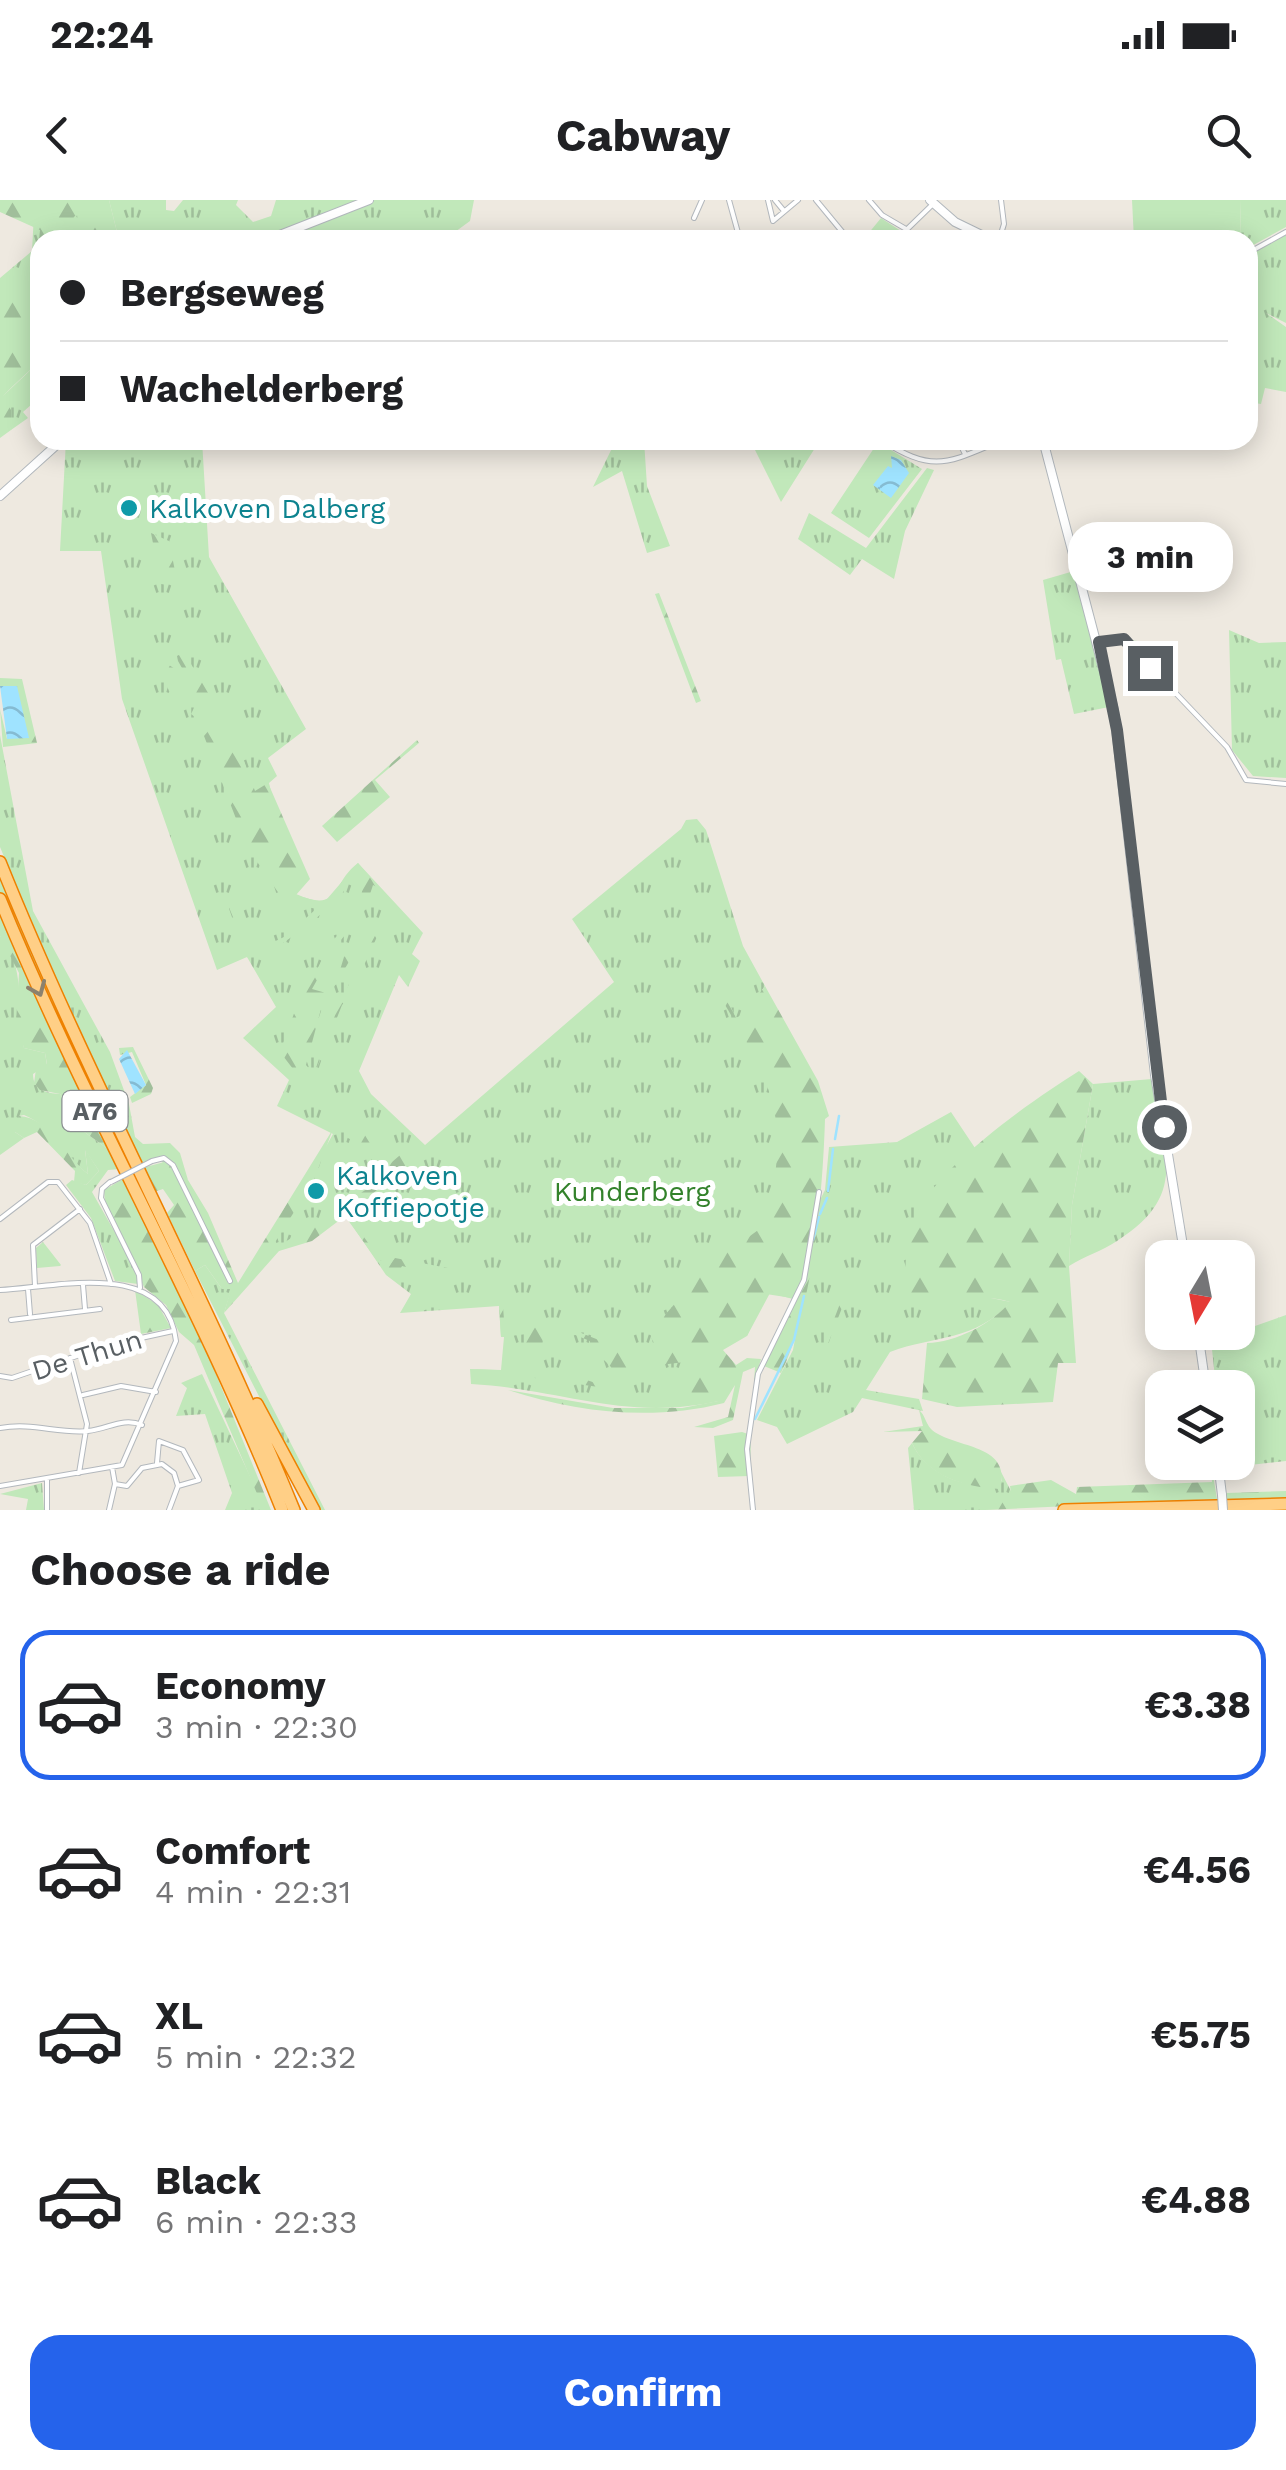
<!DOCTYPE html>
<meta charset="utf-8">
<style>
body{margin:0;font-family:"Work Sans",sans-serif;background:#f6f6f6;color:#202124;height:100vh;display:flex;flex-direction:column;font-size:38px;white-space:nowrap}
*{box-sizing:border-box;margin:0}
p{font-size:32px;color:#757577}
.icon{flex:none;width:55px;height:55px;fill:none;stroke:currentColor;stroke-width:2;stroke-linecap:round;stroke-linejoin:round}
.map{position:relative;height:1310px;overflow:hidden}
.sheet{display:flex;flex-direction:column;background:#fff;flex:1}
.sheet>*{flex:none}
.guide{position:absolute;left:30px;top:30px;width:1228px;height:220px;border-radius:30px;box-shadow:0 5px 25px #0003;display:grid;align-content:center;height:220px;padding:0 30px;background:#fff}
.needle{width:65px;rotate:190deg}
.controls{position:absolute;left:1145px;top:1040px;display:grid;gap:20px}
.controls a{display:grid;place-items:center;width:110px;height:110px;border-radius:20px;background:#fff;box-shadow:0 5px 25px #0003;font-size:50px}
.end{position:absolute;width:45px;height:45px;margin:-22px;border:12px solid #595f63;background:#fff;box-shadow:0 0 0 5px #fff}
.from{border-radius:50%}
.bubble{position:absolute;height:70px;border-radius:30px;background:#fff;box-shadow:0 5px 25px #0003;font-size:32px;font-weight:700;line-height:70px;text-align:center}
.guide b{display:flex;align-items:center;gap:35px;height:95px;font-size:38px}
.guide b+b{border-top:2px solid #e0e0e0}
.guide i{width:25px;height:25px;background:#202124}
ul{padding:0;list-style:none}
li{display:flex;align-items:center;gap:30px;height:150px;margin:0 20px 15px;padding:0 10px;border:5px solid transparent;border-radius:30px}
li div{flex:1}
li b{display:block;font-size:38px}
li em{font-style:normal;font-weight:700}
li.active{border-color:#2563eb}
li>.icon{width:90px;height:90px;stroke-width:1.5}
h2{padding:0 30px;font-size:45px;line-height:120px}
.action{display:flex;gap:20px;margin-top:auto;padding:20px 30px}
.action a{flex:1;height:115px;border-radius:30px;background:#2563eb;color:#fff;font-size:40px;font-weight:700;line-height:115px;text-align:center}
.status{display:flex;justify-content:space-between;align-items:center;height:70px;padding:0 50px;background:#fff;direction:ltr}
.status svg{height:28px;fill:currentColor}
header{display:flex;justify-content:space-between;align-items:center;height:130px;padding:0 30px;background:#fff;font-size:45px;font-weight:700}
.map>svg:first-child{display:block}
.grass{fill:url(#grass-tufts)}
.forest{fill:url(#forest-firs)}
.garden{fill:#c1e8ba}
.water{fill:url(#water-waves)}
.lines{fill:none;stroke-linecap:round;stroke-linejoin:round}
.stream{stroke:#9fe3ff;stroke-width:2.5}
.street-casing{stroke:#b3b8bd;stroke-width:6}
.secondary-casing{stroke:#b2b8bd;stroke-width:10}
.highway-casing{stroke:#ee8100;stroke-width:14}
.street{stroke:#fff;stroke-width:4}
.secondary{stroke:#fff;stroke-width:8}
.highway{stroke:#ffcf86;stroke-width:11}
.street-bridge-casing{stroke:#b3b8bd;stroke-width:6;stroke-linecap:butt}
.secondary-bridge-casing{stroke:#b2b8bd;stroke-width:10;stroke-linecap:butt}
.street-bridge{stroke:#fff;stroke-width:4}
.secondary-bridge{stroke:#fff;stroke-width:8}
.oneway{stroke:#8b816e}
.route{stroke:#595f63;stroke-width:12}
.culture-dot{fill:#0f9aa8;stroke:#fff;stroke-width:4}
.labels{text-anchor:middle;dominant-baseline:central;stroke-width:10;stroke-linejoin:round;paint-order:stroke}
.shield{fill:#fff;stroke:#8b8f92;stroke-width:2.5}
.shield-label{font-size:25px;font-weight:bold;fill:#595f63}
.culture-label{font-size:28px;fill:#0d838f;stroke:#fff;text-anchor:start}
.park-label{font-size:28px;fill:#33822b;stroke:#fff}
.street-label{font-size:28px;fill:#595f63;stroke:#fff}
</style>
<div class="status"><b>22:24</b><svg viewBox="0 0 49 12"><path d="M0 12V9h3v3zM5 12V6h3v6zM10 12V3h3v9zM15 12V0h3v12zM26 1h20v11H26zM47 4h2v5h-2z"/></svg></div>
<header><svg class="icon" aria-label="back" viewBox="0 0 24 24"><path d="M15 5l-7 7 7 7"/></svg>Cabway<svg class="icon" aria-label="search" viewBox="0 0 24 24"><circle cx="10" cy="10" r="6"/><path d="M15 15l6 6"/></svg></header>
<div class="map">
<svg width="1286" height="1310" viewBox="0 0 1286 1310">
<defs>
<pattern id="grass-tufts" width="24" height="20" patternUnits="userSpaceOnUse" patternTransform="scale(2.5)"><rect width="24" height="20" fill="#c1e8ba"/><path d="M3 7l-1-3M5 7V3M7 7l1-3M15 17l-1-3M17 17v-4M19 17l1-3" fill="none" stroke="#a0bf9b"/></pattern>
<pattern id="forest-firs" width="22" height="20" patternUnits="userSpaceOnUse" patternTransform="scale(2.5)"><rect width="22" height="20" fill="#c1e8ba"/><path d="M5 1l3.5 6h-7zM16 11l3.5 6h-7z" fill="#a0bf9b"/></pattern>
<pattern id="water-waves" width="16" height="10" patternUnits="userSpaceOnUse" patternTransform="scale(2.5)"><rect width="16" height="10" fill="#9fe3ff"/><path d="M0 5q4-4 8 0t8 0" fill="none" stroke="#85bbd2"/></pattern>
</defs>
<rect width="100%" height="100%" fill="#eee9e0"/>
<path class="grass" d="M0,0H106L115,40H40V158L3,196L40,161V197L23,212L28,218L11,230V210L0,234V78L32,51L34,13Z
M109,0H166V10L174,11L183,0H238L236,5L253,22L271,16L276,0H474L470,21L444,40H284L307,24L263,40H119Z
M1240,0H1286V27L1248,48V40H1241Z
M881,18L901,31L892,40H863Z
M1286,35V123L1266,113L1286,127V192L1265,188L1261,204L1248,202V55Z
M66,240H202L209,357L306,529L268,558L277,576L269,583L296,694C341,714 331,683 358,663L423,733L412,754L420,761L408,787L399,775L359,871L371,894L425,945L614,782L572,719L681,629L686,620L697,619L706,630L743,746L765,786L762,790L819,1002L825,990L829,947L897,942L951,912L975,948C910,1017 912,1010 906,1104L976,1095L1011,1102C974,1142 935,1135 890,1152L866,1190L919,1199L923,1211L862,1198L853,1212L787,1244L777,1227L757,1220L793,1150L816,1027L792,1098L766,1094L747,1136L739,1132L722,1150L723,1200C626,1223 564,1189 471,1184L470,1169L501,1170L504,1137H501L499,1106L400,1113L411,1094L386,1075L346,1016L263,1059L333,934L277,906L289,880L243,838L276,807L247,757L217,770L122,499L101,351H60Z
M616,240H644L647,286L670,346L647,353L622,271L593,287Z
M750,240H820L781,302Z
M878,242L922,269L869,338L831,313Z
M927,268L934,270L905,331L894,379L862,359L850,375L798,339L809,313L866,348Z
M1074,371L1109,507L1074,514L1061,459L1056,460L1043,380Z
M1229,430L1259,443L1286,442V578L1253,576L1232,550Z
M1129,440L1163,444L1162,479Z
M0,535L33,711L110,852L129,904L135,937L143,944L170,943L180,953L188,980L159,960L142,968L93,870L0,647Z
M0,674L50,793L171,1041L292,1310H284L49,810L0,693Z
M0,736C26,764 17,811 24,848L45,853L47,865L33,874C33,890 46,893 60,894L83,931L112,952L120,969L108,970L92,992L138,1073V1084L115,1081L91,1018L66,985L72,980L86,985L99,971L85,950L88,974C63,955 54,927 24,915L19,916L15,932L24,938L0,955Z
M1152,879C1164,952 1190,995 1117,1041C1102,1051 1085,1056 1069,1066L1072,1005L1093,884Z
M43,1042L61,1065L60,1066L37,1068L36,1048Z
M205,1065L222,1089L232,1088L224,1113L325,1310H317L195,1071Z
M1286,1115V1261L1232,1267L1252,1242L1238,1233V1188L1216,1187L1211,1140L1205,1133L1238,1132Z
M202,1174L266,1310H225L232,1293L205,1214L176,1216L187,1188L181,1183Z
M912,1243C926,1275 971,1293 1002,1281L1000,1270L1012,1293L986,1310H914L908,1248Z
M42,1283L44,1310H26L28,1299L0,1294Z"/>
<path class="forest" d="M0,0H109L119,40H94L93,31L79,28L77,15L63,23L68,40H40V161L2,196L11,210V230L0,238V95C27,84 38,57 40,30L0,12Z
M151,333L169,341L175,371L167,385L161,384Z
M659,393L701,501L696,503L655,394Z
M184,452L238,544L255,591L268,583L310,679L296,695L320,702L327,699L358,663L379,688L373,685L364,712L336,746L312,789L326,793L332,772L340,770L344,757L360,743L321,809L306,865L313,873L300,878L280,852L296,808L286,799L306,790L331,743L358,710L365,677L358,666C352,675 348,685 342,694C327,711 267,762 246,757L226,700L248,754L286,736L316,709L284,701L247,647L204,536L210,529L191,514L199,498L178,461L177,456Z
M166,463L178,471L183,481L175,493L169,491L161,471Z
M0,478L22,479L37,543L3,547L0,509L7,539L17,487L0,486Z
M417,540L419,543L375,580L390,597L337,642L322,626Z
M391,706L350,796L342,805L316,871L339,803Z
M0,711L112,952L83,931L60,894L40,890L34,883L36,869L47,864L45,853L24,848L16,823L19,773L0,736Z
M717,777L736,818L746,812L765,786L818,881L829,916L825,919C823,990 813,1109 781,1173L764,1166L793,1099L770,1093L747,1136L723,1150L736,1165L747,1158L761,1159L754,1183L755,1167L743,1172L733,1220L713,1228L694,1227L728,1217L735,1185L724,1203C654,1221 577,1213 508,1190L613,1208H682L718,1201L692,1196L685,1162L643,1167L637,1169L636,1179L624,1180L599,1155L589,1163L590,1141L556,1127L559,1124L626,1151L654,1147L650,1132L714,1059L717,1047L723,1050L739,1044L765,1025C793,913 772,886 717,791L713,780Z
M133,847L153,888L151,894L132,903L130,897L146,885L132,852L120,855L119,848Z
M1079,871L1093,884L1072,1005L1069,1066L1076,1163H1058L1053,1202L957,1207L922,1199L927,1143C955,1143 993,1123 1010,1102C976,1091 942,1105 906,1105C906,1079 903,1044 913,1020C935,968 1031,901 1079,871Z
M19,916C51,918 64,955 88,974L85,949L99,971L86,985L74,982L75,971L37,932L24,938L15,932L13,923Z
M355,919L385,968L413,944L414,958L348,1015L387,1069L395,1058L448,1068L447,1077L402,1066L395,1080L388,1076L345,1016L312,1041L279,1051L224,1113L231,1089H222L205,1065L195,1071L167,1013L174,1005L163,989L154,992L142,968L168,961L188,980L208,1013L238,1083L333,929L314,980L269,1052L331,1013L313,988L338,1008L385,977V969L368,957L365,947L346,937Z
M123,979L207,1152L271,1310H264L194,1145L179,1132L166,1105L144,1087L105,1003L104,990Z
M846,1088L849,1090L815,1177L813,1174Z
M135,1090L158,1105L171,1128L141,1134Z
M499,1106L503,1107L505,1132L544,1126L540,1173L575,1176L613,1189L470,1169L522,1171L527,1134L501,1137Z
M919,1210C925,1215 925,1222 931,1229C952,1249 1013,1242 1000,1289C965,1287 927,1277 912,1243L922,1231L883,1232L923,1226Z
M742,1232L751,1235L750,1276L718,1277L714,1236Z
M1211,1263L1217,1299L986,1310L989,1298L1011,1293L1010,1286L1051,1280L1076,1294L1077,1287L1212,1282Z
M1286,1291V1300L1226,1299V1293Z"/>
<path class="garden" d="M1132,0H1240L1241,40H1134Z"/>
<path class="water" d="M891,256L901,260L909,273L891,298L873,285L888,266L892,268Z
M0,486H17L29,538L7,539Z
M127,850L146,885L135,894L119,859Z"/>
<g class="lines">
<path class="stream" d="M835,939L839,916
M828,991L833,949
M820,1014L827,998
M813,1040L819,1017
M755,1219L794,1140L804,1096"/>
<defs>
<path id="street" d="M729,0L740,40
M768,0L773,21L798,0
M775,0L784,11
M816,0L849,40
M869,0L882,15L906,29
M694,18L702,0
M896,40L933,4
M999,40L1004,24L1001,0
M1248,53L1286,32
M881,240C935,274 947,263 1003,240
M958,240L965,254
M1099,442L1118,438L1126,441L1227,547L1246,580L1286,584
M152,961L164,958L173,965L230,1081
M110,982L102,989L101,998L139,1075L140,1088
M0,1019L48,982H58L90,1023L111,1084
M83,1085L85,1109
M35,1086L33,1045L80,1009
M28,1089L30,1114
M0,1090C57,1087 167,1058 176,1141L122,1265L0,1286
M11,1120L100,1109
M70,1158L87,1224L79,1273
M0,1176L12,1178L109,1145L173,1131
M83,1195L121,1186L156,1192
M0,1228C33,1222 58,1234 88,1231C108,1229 123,1217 142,1225
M157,1263L159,1241L183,1250L199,1280L178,1286
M47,1278V1310
M115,1284L127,1286L142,1268L162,1264L174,1273L178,1286L169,1310
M109,1310L115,1284L112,1267
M753,1310L747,1249L758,1174L804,1080L819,992"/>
<path id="secondary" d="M930,0L955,22L992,40
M267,40L369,0
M1043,240L1114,510L1155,875L1185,1058
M0,296L62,240
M1198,1132L1206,1188
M1218,1262L1222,1295"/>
<path id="highway" d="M0,662C89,883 204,1090 294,1310
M0,699C85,907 199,1101 282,1310
M257,1204L314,1310
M1064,1310L1286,1304"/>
</defs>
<use href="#street" class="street-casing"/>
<use href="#secondary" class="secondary-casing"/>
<use href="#highway" class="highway-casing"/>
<use href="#street" class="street"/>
<use href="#secondary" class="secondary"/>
<use href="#highway" class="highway"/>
<defs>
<path id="street-bridge" d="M111,982L152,961"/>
<path id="secondary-bridge" d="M1222,1295L1223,1310"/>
</defs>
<use href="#street-bridge" class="street-bridge-casing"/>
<use href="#secondary-bridge" class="secondary-bridge-casing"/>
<use href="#street-bridge" class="street-bridge"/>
<use href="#secondary-bridge" class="secondary-bridge"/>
</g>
<defs><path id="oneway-chevron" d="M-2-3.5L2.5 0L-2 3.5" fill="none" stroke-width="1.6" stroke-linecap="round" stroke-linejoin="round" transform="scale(2.5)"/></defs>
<use class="oneway" href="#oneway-chevron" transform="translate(38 789) rotate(67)"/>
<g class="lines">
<path class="route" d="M1150,468L1124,439L1099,442L1117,530L1164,927"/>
</g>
<g class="culture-dot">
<circle cx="129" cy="308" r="10"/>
<circle cx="316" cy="991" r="10"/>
</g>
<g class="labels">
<rect class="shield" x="62.5" y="891" width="65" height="40" rx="8"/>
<g class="shield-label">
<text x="95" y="911">A76</text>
</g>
<g class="culture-label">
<text x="149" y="308">Kalkoven Dalberg</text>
<text x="336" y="975">Kalkoven<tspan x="336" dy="32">Koffiepotje</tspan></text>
</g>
<g class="park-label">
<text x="632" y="991">Kunderberg</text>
</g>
<g class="street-label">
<text transform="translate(87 1155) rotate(-17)">De Thun</text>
</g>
</g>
</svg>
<div class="controls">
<a><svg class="needle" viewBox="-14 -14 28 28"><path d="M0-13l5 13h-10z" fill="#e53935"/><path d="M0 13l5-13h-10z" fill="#757577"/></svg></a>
<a><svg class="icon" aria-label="layers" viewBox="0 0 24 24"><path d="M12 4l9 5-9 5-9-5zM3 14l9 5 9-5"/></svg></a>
</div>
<i class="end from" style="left:1164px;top:927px"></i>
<i class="end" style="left:1150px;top:468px"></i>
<div class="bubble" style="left:1068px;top:322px;width:165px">3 min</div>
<div class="guide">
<b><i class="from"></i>Bergseweg</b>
<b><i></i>Wachelderberg</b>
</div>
</div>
<section class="sheet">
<h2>Choose a ride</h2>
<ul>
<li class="active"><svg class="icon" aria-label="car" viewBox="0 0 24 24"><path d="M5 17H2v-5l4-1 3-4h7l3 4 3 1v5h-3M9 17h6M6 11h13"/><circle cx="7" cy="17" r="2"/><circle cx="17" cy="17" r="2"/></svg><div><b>Economy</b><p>3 min · 22:30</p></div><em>€3.38</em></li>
<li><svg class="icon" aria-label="car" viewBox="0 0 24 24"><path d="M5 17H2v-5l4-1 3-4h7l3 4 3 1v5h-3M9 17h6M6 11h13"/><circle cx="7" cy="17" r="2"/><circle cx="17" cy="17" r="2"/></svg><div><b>Comfort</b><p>4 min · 22:31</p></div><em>€4.56</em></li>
<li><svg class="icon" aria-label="car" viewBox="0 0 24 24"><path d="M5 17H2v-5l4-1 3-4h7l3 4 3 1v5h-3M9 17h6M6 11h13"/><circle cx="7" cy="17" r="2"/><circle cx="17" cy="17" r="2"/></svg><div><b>XL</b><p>5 min · 22:32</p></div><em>€5.75</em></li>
<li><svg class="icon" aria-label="car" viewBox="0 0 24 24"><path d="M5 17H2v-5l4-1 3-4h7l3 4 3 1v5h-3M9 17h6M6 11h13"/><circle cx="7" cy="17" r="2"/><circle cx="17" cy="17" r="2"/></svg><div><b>Black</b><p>6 min · 22:33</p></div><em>€4.88</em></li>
</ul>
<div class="action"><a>Confirm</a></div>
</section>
